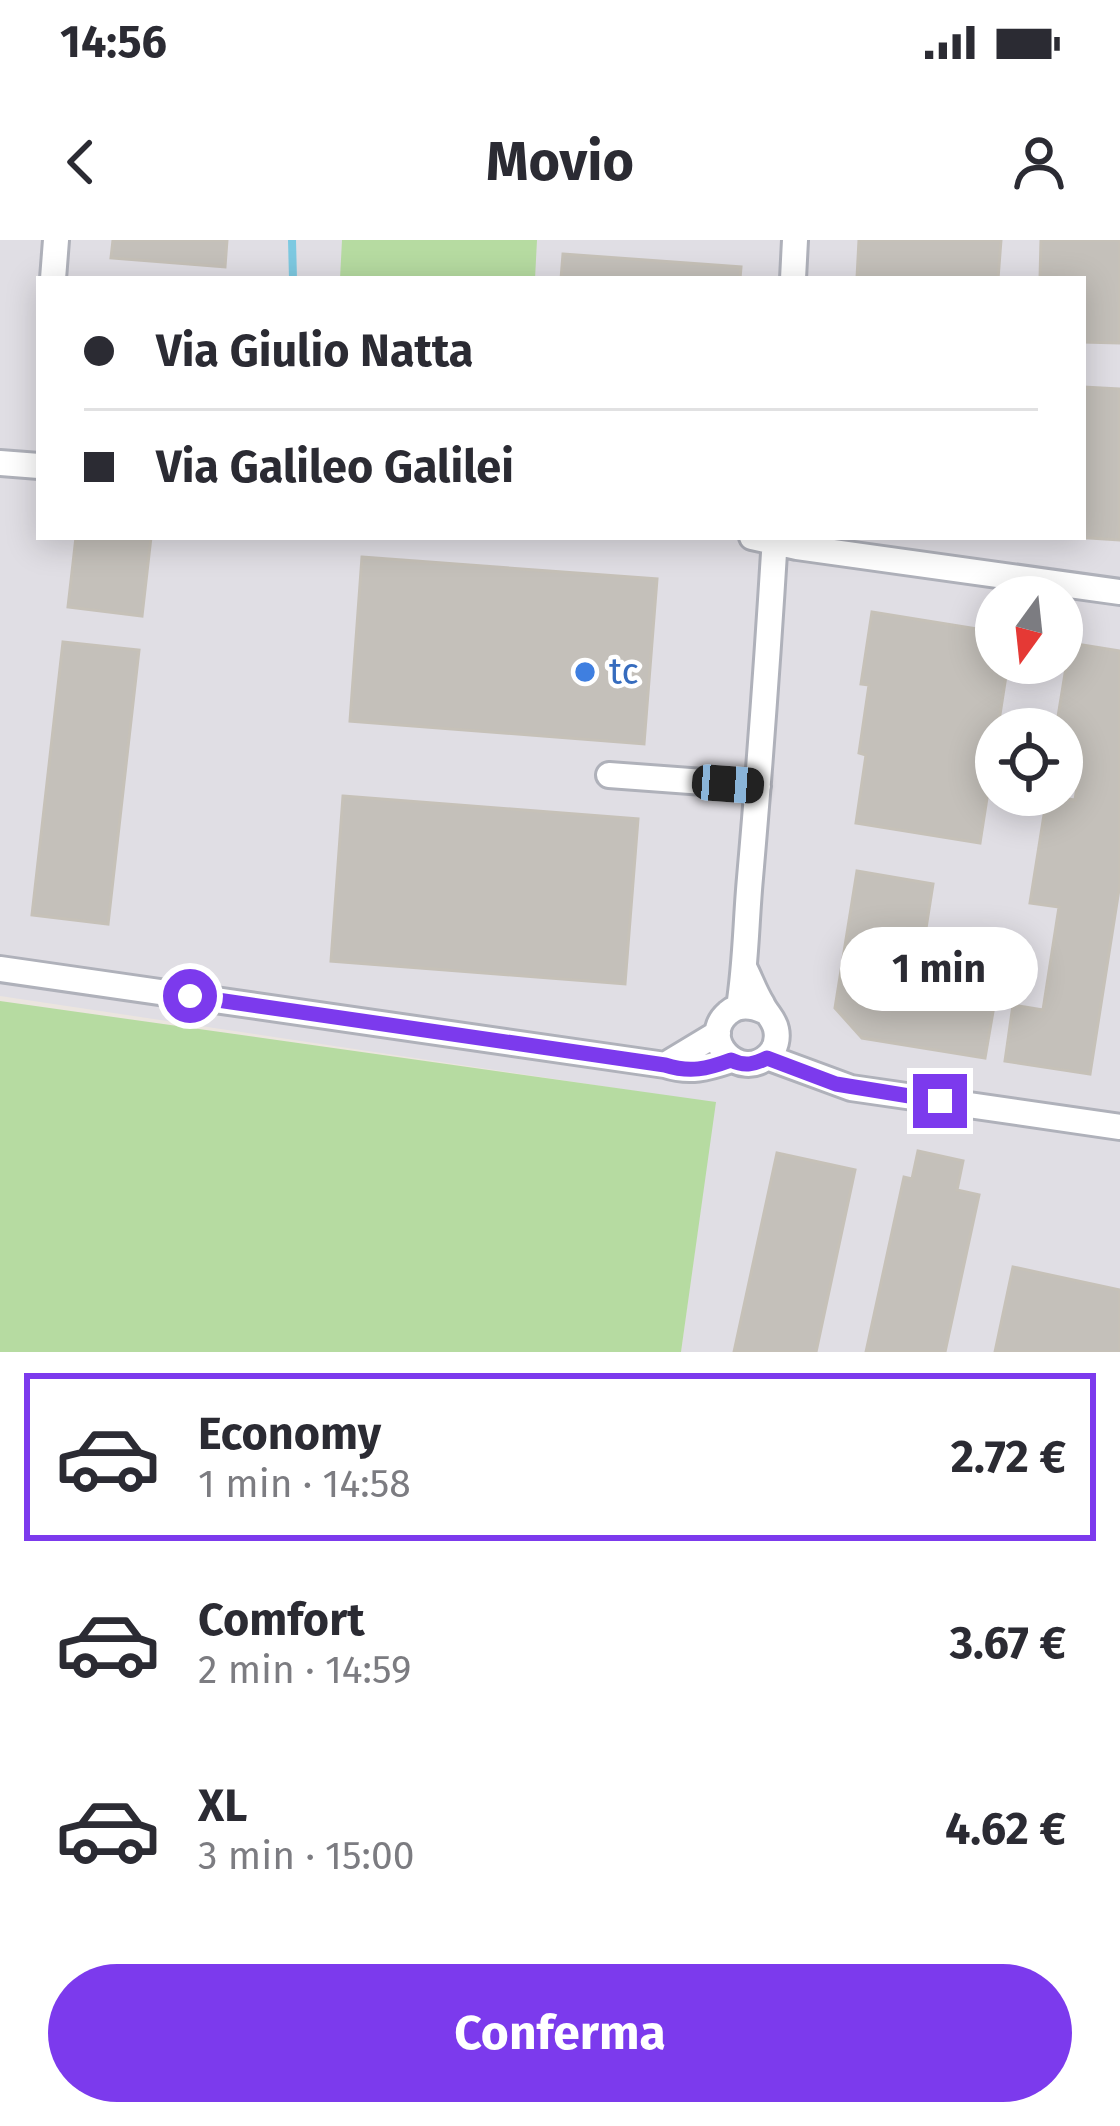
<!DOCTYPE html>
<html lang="it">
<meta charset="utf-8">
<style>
body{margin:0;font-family:"Fira Sans",sans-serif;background:#f7f7f7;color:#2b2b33;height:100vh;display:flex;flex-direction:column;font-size:45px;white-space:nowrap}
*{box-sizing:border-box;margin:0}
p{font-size:39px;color:#7c7c81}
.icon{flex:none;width:66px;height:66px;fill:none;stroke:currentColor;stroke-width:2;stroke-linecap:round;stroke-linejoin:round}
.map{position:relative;height:1112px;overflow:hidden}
.drawer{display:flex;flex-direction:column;background:#fff;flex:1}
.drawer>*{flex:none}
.top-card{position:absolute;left:36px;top:36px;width:1050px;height:264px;border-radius:0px;box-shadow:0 6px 30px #0003;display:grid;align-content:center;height:264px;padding:0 48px;background:#fff}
.needle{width:78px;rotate:195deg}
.buttons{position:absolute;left:975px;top:336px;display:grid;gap:24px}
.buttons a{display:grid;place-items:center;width:108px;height:108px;border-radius:50%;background:#fff;box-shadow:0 6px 30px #0003;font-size:60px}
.end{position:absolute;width:54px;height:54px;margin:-27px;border:15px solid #7c3aed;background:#fff;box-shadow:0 0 0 6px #fff}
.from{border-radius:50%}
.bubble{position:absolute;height:84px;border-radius:42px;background:#fff;box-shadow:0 6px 30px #0003;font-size:39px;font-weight:700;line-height:84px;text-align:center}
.car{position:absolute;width:36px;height:72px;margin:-36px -18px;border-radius:15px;box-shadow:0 0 9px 3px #0007;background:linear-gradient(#222 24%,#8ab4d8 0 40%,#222 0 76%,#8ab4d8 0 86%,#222 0)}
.top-card b{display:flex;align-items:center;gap:42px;height:114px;font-size:45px}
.top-card b+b{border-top:3px solid #e1e1e2}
.top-card i{width:30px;height:30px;background:#2b2b33}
ul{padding:21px 0 0;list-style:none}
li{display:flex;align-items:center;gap:36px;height:168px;margin:0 24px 18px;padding:0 24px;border:6px solid transparent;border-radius:0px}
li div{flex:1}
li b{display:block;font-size:45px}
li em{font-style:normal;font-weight:700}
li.on{border-color:#7c3aed}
li>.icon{width:108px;height:108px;stroke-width:1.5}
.primary-button{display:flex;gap:24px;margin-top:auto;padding:24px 48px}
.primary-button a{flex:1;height:138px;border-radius:72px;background:#7c3aed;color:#fff;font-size:48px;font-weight:700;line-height:138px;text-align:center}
.status{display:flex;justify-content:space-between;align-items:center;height:84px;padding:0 60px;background:#fff;direction:ltr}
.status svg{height:33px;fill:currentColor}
header{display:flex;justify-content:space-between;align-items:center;height:156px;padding:0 48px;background:#fff;font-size:54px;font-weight:700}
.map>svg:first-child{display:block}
.industrial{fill:#e0dee4;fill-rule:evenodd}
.green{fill:#b6dba1}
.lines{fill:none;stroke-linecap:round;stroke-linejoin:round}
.stream{stroke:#7dc9e1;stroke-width:8}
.building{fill:#c4c0ba;stroke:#c6c1b8;stroke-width:3}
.street-casing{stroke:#afb1ba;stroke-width:30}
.street{stroke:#fff;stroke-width:24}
.route{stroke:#7c3aed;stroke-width:15}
.shop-dot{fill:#3f7fe0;stroke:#fff;stroke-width:4.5}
.labels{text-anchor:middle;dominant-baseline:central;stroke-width:9;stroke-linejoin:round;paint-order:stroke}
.shop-label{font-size:36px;fill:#366cbe;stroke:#fff;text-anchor:start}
</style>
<div class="status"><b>14:56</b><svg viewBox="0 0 49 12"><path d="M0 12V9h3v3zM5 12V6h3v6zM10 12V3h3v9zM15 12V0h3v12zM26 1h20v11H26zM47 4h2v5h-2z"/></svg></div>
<header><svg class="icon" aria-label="back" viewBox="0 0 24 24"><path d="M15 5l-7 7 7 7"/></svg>Movio<svg class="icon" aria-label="person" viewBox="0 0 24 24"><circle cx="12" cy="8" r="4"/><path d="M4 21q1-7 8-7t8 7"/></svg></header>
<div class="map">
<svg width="1120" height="1112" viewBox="0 0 1120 1112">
<rect width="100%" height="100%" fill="#ebe5df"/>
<path class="industrial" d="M0,0H1120V1112H681L715,863L0,756ZM39,39H1083V297H39ZM996,357H1062V423H996ZM996,489H1062V555H996Z"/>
<path class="green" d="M342,0H537L535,39H340Z
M0,761L716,862L681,1112H0Z"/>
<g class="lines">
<path class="stream" d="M292,0L293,39"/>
</g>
<path class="building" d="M113,0H227L225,27L111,18Z
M859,0H1001L998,39L857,38Z
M1041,0H1120V103L1083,102V39H1040Z
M563,14L741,27L740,39H561Z
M1083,147L1120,149V300L1074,297H1083Z
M76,297H151L142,376L68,367Z
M362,317L657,339L644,504L350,481Z
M872,372L996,392V423H1008L980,603L856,583L866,515L859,513L869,445L861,444Z
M63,402L139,410L108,684L32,675Z
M1070,403L1120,411V643L1090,834L1005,821L1013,765L1043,770L1059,667L1030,663L1047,556L1075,560L1082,513L1062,510V489H1056Z
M343,556L638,579L625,744L331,721Z
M857,631L933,644L921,720L972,729L968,755L995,760L985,818L862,798L835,768Z
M918,911L963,921L957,950L979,955L945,1112H866L904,937L912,939Z
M777,913L855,930L816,1112H734Z
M1013,1027L1120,1050V1112H995Z"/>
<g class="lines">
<defs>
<path id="street" d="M53,39L56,0
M793,39L795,0
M0,223L39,226
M752,297L797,307L1120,352
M609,535L758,546
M0,729L665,825C690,833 707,828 731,820
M745,729C751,741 755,753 762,764C766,773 774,779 776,789C778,798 776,808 769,815C740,843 698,799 728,773C739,763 753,766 764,771
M739,767C746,724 746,681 750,638C760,524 768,411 775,297
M767,817L851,848L1120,887
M665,825L718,793"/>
</defs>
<use href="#street" class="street-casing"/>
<use href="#street" class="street"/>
</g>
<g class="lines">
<path class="route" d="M190,756L665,825C690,833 707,829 731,820C745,827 755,824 767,818L836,844L940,861"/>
</g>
<circle class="shop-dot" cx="585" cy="432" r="12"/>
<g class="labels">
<g class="shop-label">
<text x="609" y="432">tc</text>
</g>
</g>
</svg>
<div class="buttons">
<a><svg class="needle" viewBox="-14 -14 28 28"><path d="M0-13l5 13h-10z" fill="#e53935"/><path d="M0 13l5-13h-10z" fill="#7c7c81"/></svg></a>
<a><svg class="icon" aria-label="locate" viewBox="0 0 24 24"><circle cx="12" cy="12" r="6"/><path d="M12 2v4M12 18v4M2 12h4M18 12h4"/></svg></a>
</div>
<i class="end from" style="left:190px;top:756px"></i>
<i class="end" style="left:940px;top:861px"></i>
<div class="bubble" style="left:840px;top:687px;width:198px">1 min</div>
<i class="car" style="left:728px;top:544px;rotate:94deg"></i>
<div class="top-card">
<b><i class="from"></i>Via Giulio Natta</b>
<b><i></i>Via Galileo Galilei</b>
</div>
</div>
<section class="drawer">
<ul>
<li class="on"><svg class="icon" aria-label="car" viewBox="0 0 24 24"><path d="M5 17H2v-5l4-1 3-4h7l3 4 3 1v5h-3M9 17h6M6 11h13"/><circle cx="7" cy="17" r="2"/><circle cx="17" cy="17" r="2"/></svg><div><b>Economy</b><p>1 min · 14:58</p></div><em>2.72 €</em></li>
<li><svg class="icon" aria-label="car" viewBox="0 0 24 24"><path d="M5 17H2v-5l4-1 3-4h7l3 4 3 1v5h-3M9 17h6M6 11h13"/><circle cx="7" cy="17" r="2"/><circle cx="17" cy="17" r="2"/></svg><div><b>Comfort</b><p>2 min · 14:59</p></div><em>3.67 €</em></li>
<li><svg class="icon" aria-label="car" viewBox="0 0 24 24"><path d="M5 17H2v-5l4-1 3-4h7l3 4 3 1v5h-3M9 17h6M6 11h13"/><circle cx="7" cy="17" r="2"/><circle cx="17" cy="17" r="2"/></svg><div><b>XL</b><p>3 min · 15:00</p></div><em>4.62 €</em></li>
</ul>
<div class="primary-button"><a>Conferma</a></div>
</section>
